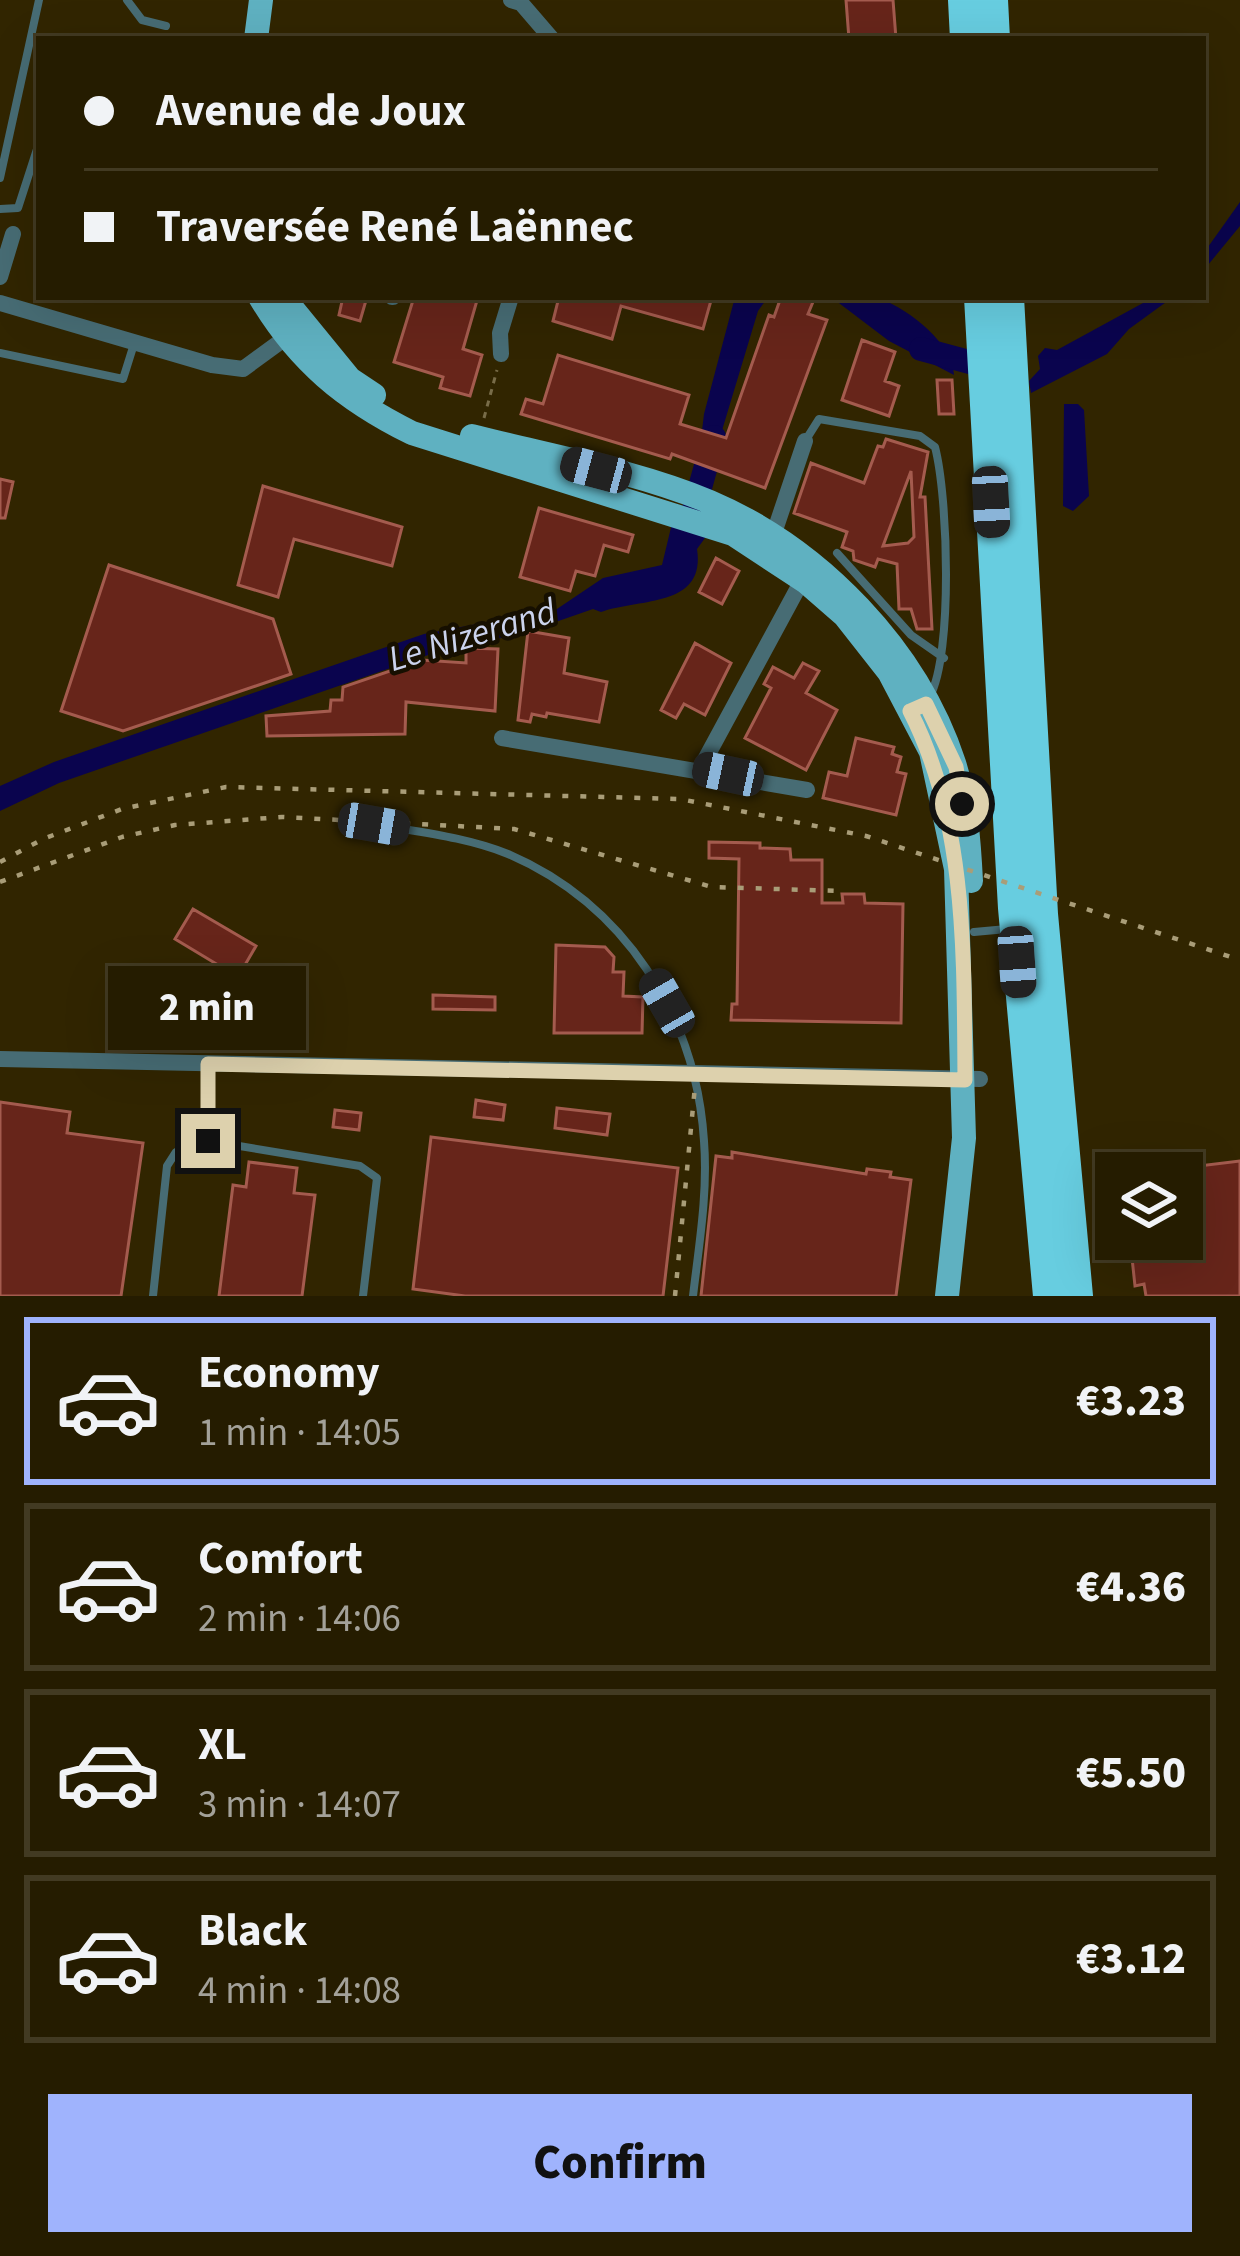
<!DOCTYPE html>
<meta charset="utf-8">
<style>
body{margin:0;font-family:"Source Sans 3",sans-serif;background:#31290f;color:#f1f3f6;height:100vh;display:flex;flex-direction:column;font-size:45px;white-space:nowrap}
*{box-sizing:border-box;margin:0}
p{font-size:39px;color:#a3a199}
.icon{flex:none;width:66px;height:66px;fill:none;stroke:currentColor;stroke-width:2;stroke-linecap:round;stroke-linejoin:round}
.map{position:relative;height:1296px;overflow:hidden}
.details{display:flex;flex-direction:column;background:#251c00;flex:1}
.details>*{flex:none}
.hud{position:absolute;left:36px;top:36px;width:1170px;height:264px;border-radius:0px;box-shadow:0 12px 48px #0002,0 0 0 3px #423a22;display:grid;align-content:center;height:264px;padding:0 48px;background:#251c00}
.controls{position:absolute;left:1095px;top:1152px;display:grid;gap:24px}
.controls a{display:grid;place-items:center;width:108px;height:108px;border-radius:0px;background:#251c00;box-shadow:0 12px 48px #0002,0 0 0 3px #423a22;font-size:60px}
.end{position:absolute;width:54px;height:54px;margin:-27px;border:15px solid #ddd1ad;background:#111;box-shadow:0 0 0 6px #111}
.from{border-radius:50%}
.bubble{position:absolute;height:84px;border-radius:0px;background:#251c00;box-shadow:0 12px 48px #0002,0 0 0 3px #423a22;font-size:39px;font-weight:800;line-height:84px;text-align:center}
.car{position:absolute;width:36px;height:72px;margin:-36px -18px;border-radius:15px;box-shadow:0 0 9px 3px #0007;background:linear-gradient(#222 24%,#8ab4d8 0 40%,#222 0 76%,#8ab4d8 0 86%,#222 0)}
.hud b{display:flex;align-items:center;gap:42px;height:114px;font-size:45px}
.hud b+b{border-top:3px solid #423a22}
.hud i{width:30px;height:30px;background:#f1f3f6}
ul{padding:21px 0 0;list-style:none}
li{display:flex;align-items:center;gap:36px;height:168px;margin:0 24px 18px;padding:0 24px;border:6px solid #423a22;border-radius:0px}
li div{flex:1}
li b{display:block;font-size:45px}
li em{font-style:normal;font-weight:800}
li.on{border-color:#9fb3fd}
li>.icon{width:108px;height:108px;stroke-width:1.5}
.primary-button{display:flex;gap:24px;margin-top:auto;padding:24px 48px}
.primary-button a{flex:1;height:138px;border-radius:0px;background:#9fb3fd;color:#111;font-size:48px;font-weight:800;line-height:138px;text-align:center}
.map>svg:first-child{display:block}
.water{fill:#0a044e}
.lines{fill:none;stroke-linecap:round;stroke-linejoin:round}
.river{stroke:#0a044e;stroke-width:24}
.building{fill:#67251a;stroke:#a45b4e;stroke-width:3;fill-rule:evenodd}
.path{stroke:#786c48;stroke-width:3;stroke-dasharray:6 6;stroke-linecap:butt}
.service{stroke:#476c74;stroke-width:8}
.minor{stroke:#476c74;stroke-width:16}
.primary{stroke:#5fb1c1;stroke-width:24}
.motorway{stroke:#67cde0;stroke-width:30}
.rail{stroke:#a99d78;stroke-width:4.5;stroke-dasharray:6 12;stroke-linecap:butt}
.route{stroke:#ddd1ad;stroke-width:15}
.labels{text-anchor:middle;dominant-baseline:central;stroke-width:9;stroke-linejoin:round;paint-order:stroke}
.water-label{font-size:36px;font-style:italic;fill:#cbd3ed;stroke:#160f00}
</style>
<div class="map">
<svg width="1240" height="1296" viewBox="0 0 1240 1296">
<rect width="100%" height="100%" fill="#312500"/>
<path class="water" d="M1240,202V226L1203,271V254Z
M735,297H768L758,311L720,437L702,431L704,414Z
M831,297C846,297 868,293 881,299C910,310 953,344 954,375L889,341Z
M1154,297H1173L1129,329L1107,354L1031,393L1029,381L1040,369L1038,356L1045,348L1057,350Z
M1064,404H1078L1084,410L1089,496L1073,511L1063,506Z
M674,515L700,520L705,538L697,549C706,608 639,598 601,612L593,609L518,635L454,646L59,783L0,811V786L54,762L424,634L557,609L603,578L662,565Z"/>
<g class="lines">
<path class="river" d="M921,349L973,363
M693,513L714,437"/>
</g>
<path class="building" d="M846,0H893L896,39H849Z
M343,297H367L360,321L339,315Z
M414,297H478L463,349L482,355L470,396L440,388L443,377L394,362Z
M559,297H712L703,329L621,306L612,339L553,321Z
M781,297H815L808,314L827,320L765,488L672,454L670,459L521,414L526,399L543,404L558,355L689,395L680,424L726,438L769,315L774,317Z
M862,340L895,352L885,381L899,386L889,416L842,400Z
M937,380H952L954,414H939Z
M886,439L928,452L920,497H925L932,629H917L911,609H899L897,564L878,559L875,567L854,560L853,551L842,547L847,532L794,513L811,463L864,483L878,446L883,447ZM911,471L914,537L908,543L883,546Z
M0,479L13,482L5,518H0Z
M263,486L402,527L392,566L294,539L278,597L238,585Z
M539,508L633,535L628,552L604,545L595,576L576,571L570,591L520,577Z
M716,558L739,571L722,604L699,592Z
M109,565L273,619L291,674L123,731L61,711Z
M528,631L569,638L564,673L607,682L599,722L547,713L546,717L532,714L530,722L518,720Z
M695,643L731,663L705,715L684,704L676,718L661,710Z
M466,648L498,649L495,711L406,702L405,734L267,736L266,716L330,711L331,700H342L343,687L422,660L466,663Z
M803,663L819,671L806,693L837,710L806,770L745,738L771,688L764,684L773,667L794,678Z
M856,738L894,747L892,754L901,757L897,772L906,774L896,815L823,798L829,772L847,776Z
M709,842L760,843V848L790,849L791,860H822V903H843L842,894H864L865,903L903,904L901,1023L731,1020L732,1004H737L739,859L709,858Z
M193,909L256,946L238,977L175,939Z
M556,945L605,947L614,957L613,972H624L623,996L643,997L642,1033H554Z
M433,995L495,997V1010L433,1009Z
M476,1100L505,1105L503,1120L474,1117Z
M0,1102L70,1112L67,1133L143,1143L121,1296H0Z
M557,1108L610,1114L607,1135L555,1128Z
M335,1110L361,1113L359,1130L333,1127Z
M431,1137L678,1168L663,1296H465L413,1289Z
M732,1152L866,1174L867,1169L891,1172L890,1177L911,1180L896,1296H701L716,1156L732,1158Z
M1240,1161V1296H1146L1144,1284L1135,1286L1130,1239H1182V1168Z
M249,1162L297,1168L294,1193L315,1195L302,1296H219L233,1185L246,1187Z"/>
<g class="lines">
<path class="path" d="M484,418L497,370"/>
<path class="service" d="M127,0L142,20L166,26
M0,178L39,0
M0,209L18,208L39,143
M0,353L123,379L134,344
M807,438L819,419L920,436L935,447C948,497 953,653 930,696
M837,553L911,635L944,658
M374,824C418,832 466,837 508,854C624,904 696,1015 704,1141C708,1193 699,1245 693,1296
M974,932L1007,929
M208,1064L209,1141
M153,1296L167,1166L176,1152L209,1141L360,1166L377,1178L363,1296"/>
<path class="minor" d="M511,0L521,3L552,39
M0,277L13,234
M392,297H393
M0,303L212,365L243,369L295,331
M501,354L500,333L511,297
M771,542L805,441
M502,738L807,790
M700,769L805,575
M0,1059L980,1079"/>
<path class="primary" d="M256,39L261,0
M260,297C298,361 345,400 412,433L733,534L806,582L845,616L889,672L931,752L956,869L964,1138L947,1296
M283,297L350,379L374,395
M472,436C550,456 636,471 710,502C820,549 917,650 954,763C966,800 969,842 971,881"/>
<path class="motorway" d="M963,0L965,39
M993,0L995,39
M979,297L1013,908L1048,1296
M1009,297L1043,914L1078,1296"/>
<path class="rail" d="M0,862L43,839L122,809L226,787L680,799L866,836L1240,960
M0,882L122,837L175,825L282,817L514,829L712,887L842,891
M675,1296L695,1086"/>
</g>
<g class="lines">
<path class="route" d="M208,1141V1064L965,1080C964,957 967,822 910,711L926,704L956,767L962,804"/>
</g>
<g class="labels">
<g class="water-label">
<text transform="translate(472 635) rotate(-17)">Le Nizerand</text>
</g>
</g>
</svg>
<div class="controls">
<a><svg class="icon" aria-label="layers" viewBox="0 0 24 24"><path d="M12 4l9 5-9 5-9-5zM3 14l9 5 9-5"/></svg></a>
</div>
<i class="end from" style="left:962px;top:804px"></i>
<i class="end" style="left:208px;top:1141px"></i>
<div class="bubble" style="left:108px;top:966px;width:198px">2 min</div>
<i class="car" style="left:596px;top:470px;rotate:285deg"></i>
<i class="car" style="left:991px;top:502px;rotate:177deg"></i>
<i class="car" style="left:728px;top:774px;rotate:282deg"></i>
<i class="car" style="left:374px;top:824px;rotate:100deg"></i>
<i class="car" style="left:1017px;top:962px;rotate:176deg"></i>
<i class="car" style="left:667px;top:1003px;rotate:330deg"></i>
<div class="hud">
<b><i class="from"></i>Avenue de Joux</b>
<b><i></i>Traversée René Laënnec</b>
</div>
</div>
<section class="details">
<ul>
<li class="on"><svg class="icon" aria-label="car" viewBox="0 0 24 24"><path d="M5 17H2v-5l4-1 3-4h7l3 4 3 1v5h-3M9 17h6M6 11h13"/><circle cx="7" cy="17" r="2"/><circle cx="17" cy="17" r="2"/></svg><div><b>Economy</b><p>1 min · 14:05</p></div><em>€3.23</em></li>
<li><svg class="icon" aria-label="car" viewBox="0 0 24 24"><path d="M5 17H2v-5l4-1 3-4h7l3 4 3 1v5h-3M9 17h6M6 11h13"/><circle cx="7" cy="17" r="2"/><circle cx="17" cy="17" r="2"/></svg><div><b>Comfort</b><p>2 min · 14:06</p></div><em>€4.36</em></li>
<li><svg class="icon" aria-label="car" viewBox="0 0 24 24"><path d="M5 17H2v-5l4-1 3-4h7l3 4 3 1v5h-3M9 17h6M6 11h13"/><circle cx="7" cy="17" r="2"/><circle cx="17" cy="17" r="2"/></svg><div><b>XL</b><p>3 min · 14:07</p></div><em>€5.50</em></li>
<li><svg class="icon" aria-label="car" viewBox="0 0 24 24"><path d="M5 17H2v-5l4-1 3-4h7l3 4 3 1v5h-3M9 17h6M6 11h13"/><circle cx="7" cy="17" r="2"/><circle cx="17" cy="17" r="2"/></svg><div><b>Black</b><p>4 min · 14:08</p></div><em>€3.12</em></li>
</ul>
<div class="primary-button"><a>Confirm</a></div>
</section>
